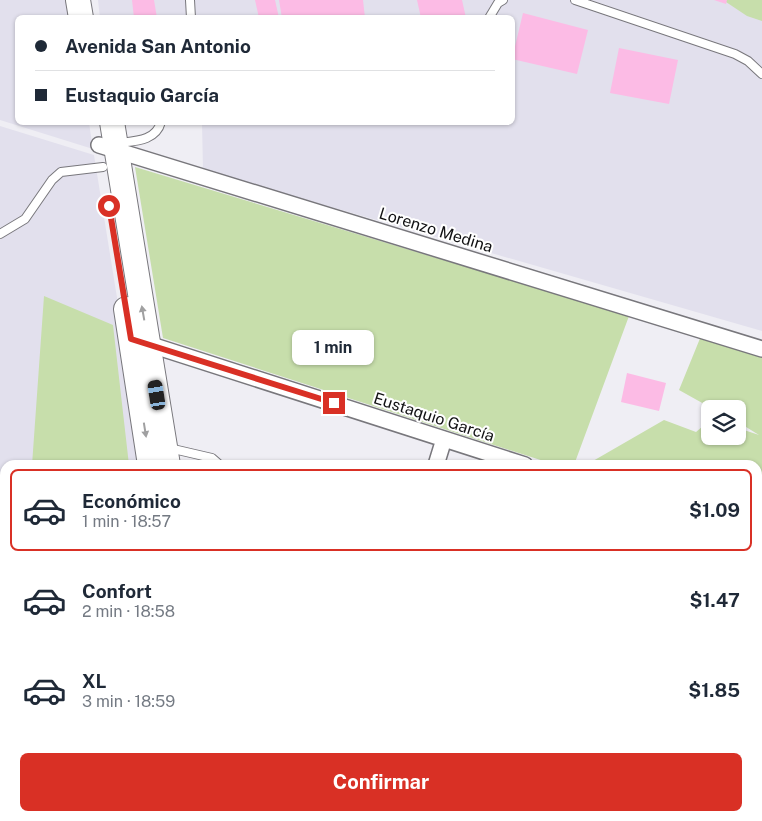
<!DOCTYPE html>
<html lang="es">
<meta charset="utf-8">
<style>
body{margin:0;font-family:"Public Sans",sans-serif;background:#f6f6f7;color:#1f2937;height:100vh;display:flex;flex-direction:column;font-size:19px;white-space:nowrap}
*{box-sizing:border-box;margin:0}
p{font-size:16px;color:#747a83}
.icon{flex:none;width:28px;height:28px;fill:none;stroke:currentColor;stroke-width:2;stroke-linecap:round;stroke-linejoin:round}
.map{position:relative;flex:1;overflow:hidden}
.side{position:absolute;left:0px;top:460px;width:762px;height:361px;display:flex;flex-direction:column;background:#fff;border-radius:15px 15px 0 0;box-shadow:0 1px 4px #0004}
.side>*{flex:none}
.guide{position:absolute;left:15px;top:15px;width:500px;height:110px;border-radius:8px;box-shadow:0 1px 4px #0004;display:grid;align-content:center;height:110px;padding:0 20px;background:#fff}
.controls{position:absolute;left:701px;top:400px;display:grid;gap:10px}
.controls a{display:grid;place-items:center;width:45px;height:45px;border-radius:8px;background:#fff;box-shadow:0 1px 4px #0004;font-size:25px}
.end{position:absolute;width:22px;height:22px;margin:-11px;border:6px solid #d93025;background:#fff;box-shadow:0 0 0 2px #fff}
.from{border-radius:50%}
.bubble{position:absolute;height:35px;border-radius:8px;background:#fff;box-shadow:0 1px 4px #0004;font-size:16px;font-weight:700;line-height:35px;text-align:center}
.car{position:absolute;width:15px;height:30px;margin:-15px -8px;border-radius:6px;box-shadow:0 0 4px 1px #0007;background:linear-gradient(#222 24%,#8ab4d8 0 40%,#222 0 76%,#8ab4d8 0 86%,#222 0)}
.guide b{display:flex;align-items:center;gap:18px;height:48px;font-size:19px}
.guide b+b{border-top:1px solid #e0e1e3}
.guide i{width:12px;height:12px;background:#1f2937}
ul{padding:9px 0 0;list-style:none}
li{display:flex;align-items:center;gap:15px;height:82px;margin:0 10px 8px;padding:0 10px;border:2px solid transparent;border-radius:8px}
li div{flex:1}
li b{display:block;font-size:19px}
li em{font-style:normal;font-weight:700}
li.active{border-color:#d93025}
li>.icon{width:45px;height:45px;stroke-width:1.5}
.action{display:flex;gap:10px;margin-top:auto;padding:10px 20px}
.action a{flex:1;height:58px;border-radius:8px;background:#d93025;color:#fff;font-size:20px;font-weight:700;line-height:58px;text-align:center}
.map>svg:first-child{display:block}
.built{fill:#e2e0ed}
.green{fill:#c7deab}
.building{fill:#fcbbe5}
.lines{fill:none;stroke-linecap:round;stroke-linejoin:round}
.lane-casing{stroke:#78777c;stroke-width:10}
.street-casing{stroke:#78777c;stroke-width:18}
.primary-casing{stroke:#78777c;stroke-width:26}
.lane{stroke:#fff;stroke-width:8}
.street{stroke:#fff;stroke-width:15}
.primary{stroke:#fff;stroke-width:24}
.oneway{fill:#a0a0a1}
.route{stroke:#d93025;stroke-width:6}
.labels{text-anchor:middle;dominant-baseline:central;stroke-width:4;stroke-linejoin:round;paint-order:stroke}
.street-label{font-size:16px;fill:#111113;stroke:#fff}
</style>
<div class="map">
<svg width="762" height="821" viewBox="0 0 762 821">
<rect width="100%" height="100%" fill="#efeef4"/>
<path class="built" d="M0,0H71L73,17L18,18V122L89,123L93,149L0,120Z
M98,0H762V331L203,170L202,123L512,122V18H100Z
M0,126L94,155L144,465H5V636L0,634Z
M0,658L5,659V816H195L196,821H0Z"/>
<path class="green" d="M723,0H762V21L747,16Z
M135,167L629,316L574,465H556L163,338Z
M44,296L113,325L129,465H32Z
M701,336L762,357V526L758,524V465H586L664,420L696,432L710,420V436H738V428L759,435L738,422V409H713L679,390Z
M233,816H720L734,821H234Z"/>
<path class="building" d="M132,0H154L157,18H134Z
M255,0H275L279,18H259Z
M279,0H363L365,18H282Z
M417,0H462L466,18H421Z
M714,0H727L726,4Z
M523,13L588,30L577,74L512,59Z
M619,48L678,60L669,104L610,93Z
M627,373L666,383L659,411L621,402Z
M188,461L201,464L200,465H186Z
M758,616L762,617V634L758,633Z"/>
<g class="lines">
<defs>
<path id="lane" d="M190,0L191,18
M575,0L735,54L748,61L762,74
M489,18L498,3L503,0
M119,143C135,141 156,141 161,122
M0,234L25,219L52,180L61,172L103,167
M169,448L212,458L220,465
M0,651L5,653
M0,801L5,803
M58,816L76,821"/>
<path id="street" d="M99,145L762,349
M142,342L525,465
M436,465L444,439
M758,538L762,539
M758,696L762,697
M598,816L615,821
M513,821L514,816"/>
<path id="primary" d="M78,0L81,18
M112,122L168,465
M126,309L150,465
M205,816L206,821"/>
</defs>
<use href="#lane" class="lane-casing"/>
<use href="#street" class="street-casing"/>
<use href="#primary" class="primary-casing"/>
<use href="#lane" class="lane"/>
<use href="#street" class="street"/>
<use href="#primary" class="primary"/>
</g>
<defs><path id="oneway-solid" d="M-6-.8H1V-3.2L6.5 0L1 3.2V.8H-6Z" transform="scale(1.25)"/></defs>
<g class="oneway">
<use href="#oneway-solid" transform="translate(143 313) rotate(-100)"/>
<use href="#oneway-solid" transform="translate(145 430) rotate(81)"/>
</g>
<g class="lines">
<path class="route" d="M109,206L131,339L334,403"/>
</g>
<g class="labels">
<g class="street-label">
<text transform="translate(436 230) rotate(17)">Lorenzo Medina</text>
<text transform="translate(434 417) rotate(18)">Eustaquio García</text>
</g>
</g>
</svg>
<div class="controls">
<a><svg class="icon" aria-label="layers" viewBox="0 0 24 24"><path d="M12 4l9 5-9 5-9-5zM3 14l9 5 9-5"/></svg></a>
</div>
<i class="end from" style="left:109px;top:206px"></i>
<i class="end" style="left:334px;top:403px"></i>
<div class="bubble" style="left:292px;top:330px;width:82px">1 min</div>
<i class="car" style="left:157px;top:395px;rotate:351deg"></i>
<div class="guide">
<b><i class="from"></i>Avenida San Antonio</b>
<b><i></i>Eustaquio García</b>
</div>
<section class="side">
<ul>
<li class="active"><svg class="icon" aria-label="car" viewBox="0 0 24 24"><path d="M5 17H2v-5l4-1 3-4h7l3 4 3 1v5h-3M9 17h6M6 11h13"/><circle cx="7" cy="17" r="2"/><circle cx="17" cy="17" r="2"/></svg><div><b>Económico</b><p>1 min · 18:57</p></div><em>$1.09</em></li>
<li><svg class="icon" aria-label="car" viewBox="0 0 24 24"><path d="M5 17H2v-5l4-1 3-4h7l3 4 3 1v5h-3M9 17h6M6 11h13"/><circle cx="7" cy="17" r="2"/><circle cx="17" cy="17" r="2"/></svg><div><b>Confort</b><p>2 min · 18:58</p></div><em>$1.47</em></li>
<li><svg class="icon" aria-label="car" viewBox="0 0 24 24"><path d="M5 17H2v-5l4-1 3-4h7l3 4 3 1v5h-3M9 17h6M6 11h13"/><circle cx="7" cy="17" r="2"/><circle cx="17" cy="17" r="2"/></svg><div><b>XL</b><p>3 min · 18:59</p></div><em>$1.85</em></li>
</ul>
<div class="action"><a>Confirmar</a></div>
</section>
</div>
